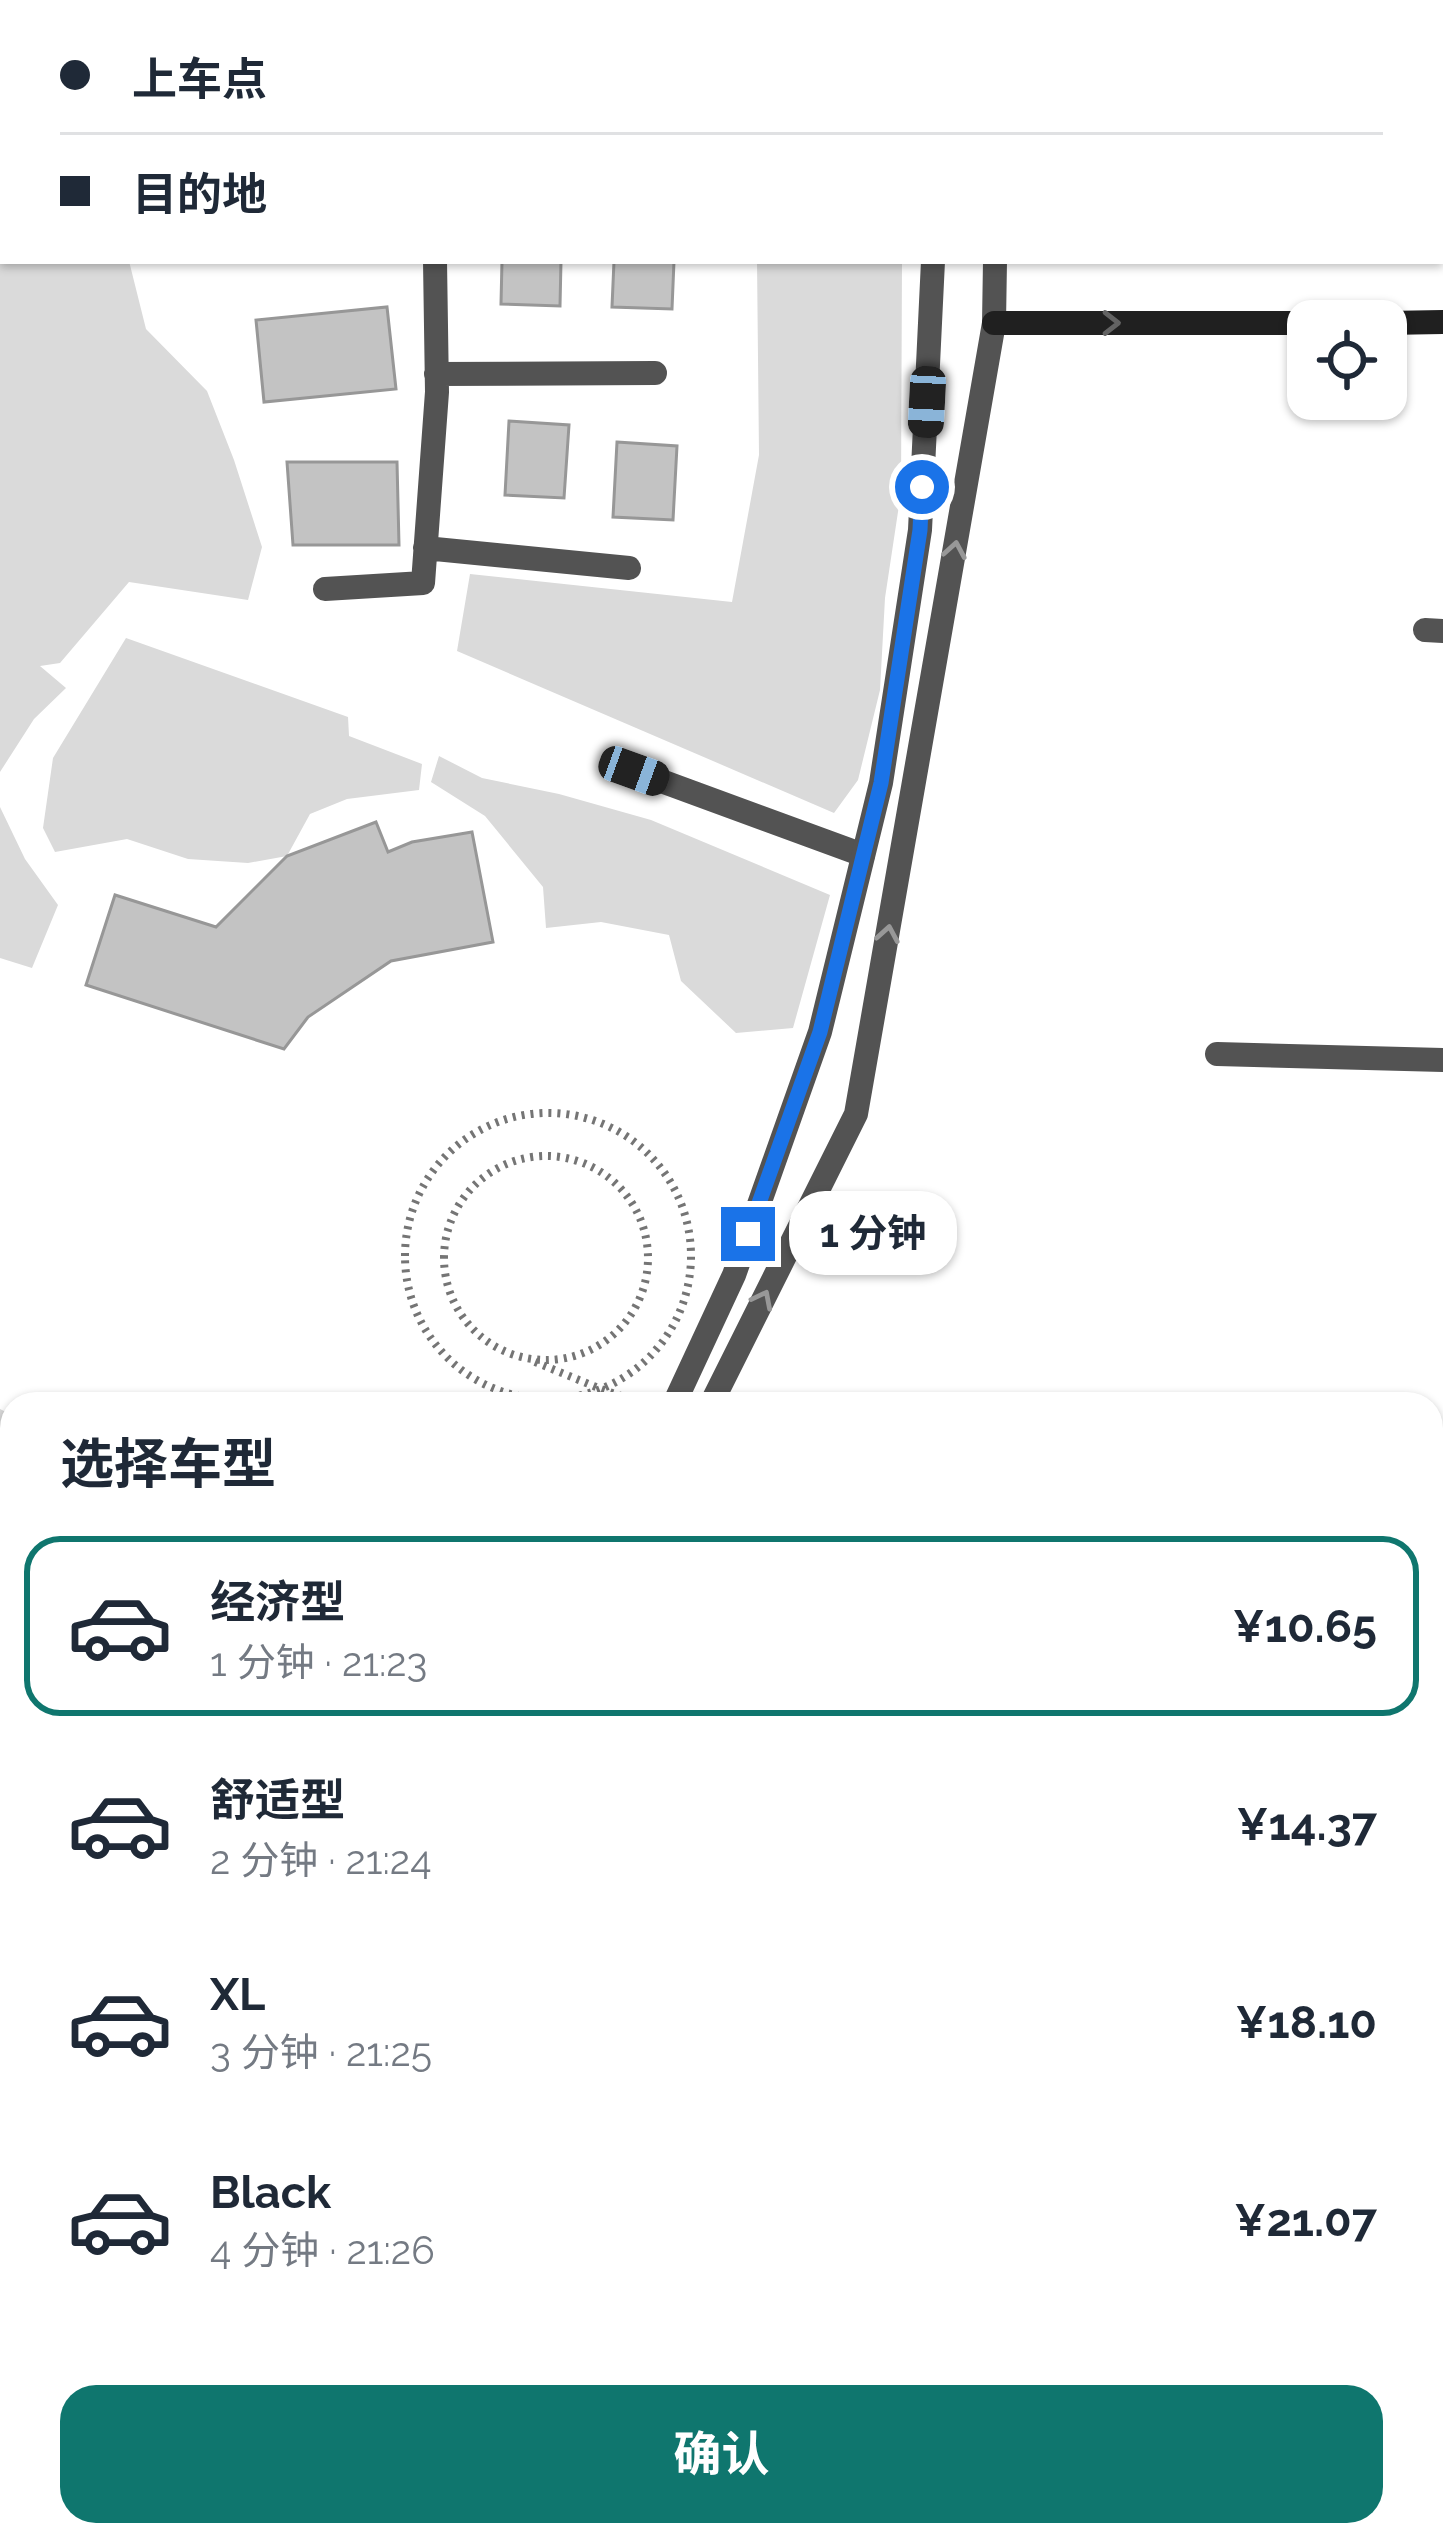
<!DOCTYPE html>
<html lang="zh">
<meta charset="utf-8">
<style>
body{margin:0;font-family:Raleway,"Noto Sans SC",sans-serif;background:#f6f6f7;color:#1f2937;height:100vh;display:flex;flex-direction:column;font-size:45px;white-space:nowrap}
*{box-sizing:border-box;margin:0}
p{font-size:39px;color:#747a83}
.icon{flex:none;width:66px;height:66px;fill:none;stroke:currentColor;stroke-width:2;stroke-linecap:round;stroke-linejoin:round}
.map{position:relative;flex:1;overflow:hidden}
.panel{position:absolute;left:0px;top:1392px;width:1443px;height:1155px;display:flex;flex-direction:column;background:#fff;border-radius:36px 36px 0 0;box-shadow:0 3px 9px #0004}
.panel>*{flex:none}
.hud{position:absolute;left:0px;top:0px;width:1443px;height:264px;box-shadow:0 3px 9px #0004;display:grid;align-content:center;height:264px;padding:0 60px;background:#fff}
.controls{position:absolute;left:1287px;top:300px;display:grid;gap:24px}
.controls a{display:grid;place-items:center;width:120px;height:120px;border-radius:24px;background:#fff;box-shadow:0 3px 9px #0004;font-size:60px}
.end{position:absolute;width:54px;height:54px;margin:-27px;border:15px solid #1a73e8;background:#fff;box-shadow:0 0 0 6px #fff}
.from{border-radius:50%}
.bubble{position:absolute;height:84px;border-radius:36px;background:#fff;box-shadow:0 3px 9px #0004;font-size:39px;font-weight:700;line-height:84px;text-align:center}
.car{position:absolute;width:36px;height:72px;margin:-36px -18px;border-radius:15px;box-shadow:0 0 9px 3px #0007;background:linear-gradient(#222 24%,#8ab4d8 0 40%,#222 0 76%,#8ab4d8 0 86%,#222 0)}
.hud b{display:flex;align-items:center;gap:42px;height:114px;font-size:45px}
.hud b+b{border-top:3px solid #e0e1e3}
.hud i{width:30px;height:30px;background:#1f2937}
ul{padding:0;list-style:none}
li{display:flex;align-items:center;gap:36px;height:180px;margin:0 24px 18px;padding:0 36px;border:6px solid transparent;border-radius:36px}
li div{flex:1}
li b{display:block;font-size:45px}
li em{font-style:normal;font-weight:700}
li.on{border-color:#0f766e}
li>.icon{width:108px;height:108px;stroke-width:1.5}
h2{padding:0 60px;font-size:54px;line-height:144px}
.primary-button{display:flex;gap:24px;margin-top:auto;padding:24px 60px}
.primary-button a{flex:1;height:138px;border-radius:36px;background:#0f766e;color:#fff;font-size:48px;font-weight:700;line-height:138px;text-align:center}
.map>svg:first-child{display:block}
.green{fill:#dadada}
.building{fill:#c3c3c3;stroke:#979797;stroke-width:3}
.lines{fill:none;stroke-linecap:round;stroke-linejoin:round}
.path{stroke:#757575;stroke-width:8;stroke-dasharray:3 6;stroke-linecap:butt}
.minor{stroke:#535353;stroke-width:24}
.tertiary{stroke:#535353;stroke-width:24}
.secondary{stroke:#202020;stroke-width:24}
.oneway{stroke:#636363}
.oneway2{stroke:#989898}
.route{stroke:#1a73e8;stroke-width:15}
</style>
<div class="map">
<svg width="1443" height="2545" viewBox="0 0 1443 2545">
<rect width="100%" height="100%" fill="#fff"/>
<path class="green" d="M0,0H32L35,3H3V261H129L146,329L207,391L234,460L262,547L248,600L129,582L60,663L40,666L66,688L34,719L0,772Z
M757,261H902L901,492L885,598L880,690L858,780L834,813L457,651L470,574L732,602L759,455Z
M126,638L348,717L349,736L422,764L419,790L347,799L310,814L287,856L248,863L188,859L127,839L55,852L43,828L53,758Z
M439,756L482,778L559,794L651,820L830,895L793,1028L736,1033L681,981L669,935L601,922L546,928L543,887L485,816L431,782Z
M0,807L25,859L58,905L32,968L0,958Z
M0,1409L12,1415V1495L0,1488Z
M12,2033V2257L0,2268V2044Z
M12,2397V2535H54L51,2545H0V2407Z
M202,2535H1396L1411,2545H198Z"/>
<path class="building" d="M81,0H193L194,3H82Z
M502,261H561L560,306L501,304Z
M614,261H674L672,309L612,307Z
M387,307L396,389L264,402L256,320Z
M509,421L569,425L564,498L505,495Z
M617,442L677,446L673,520L613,517Z
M287,462H397L399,545H293Z
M376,822L388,852L412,842L472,832L493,942L391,961L308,1017L284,1049L86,985L115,895L216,927L287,856Z
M0,1888H12V1940H0Z"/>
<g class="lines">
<path class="path" d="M405 1256a143 143 0 1 1 286 0a143 143 0 1 1-286 0Z
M444 1258a102 102 0 1 1 204 0a102 102 0 1 1-204 0Z
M535,1362L601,1389L644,1404"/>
<path class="minor" d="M416,0V3
M477,3L498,0
M436,374L655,373
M425,548L629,568
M325,589L423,583L437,392L435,261
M1425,630L1443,631
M634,771L863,855
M1217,1054L1443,1060
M1431,1439L1443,1440
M1431,1812H1443
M1431,2299L1443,2306"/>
<path class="tertiary" d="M921,0L922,3
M966,0V3
M674,1404L734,1275L820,1032L881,783L920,530L933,261
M711,1404L856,1114L994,323L995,261
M0,2299L12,2288
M0,2356L12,2346
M1431,2442L1443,2450
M126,2545L129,2535"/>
<path class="secondary" d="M1440,227H1443
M994,323H1308
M1386,323L1443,322"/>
</g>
<defs><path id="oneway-chevron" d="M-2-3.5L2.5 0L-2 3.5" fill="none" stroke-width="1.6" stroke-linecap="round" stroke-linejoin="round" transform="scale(3)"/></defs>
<use class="oneway" href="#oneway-chevron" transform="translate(1111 323)"/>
<g class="oneway2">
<use href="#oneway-chevron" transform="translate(955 550) rotate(-80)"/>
<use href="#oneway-chevron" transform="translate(888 934) rotate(-80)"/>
<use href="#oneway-chevron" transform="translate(763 1299) rotate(-63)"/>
</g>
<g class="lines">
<path class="route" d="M748,1234L820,1032L881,783L920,530L922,487"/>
</g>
</svg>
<div class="controls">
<a><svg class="icon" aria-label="locate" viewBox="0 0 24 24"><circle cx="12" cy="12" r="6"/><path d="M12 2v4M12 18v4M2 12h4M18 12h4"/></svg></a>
</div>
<i class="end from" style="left:922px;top:487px"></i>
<i class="end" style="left:748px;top:1234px"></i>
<div class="bubble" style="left:789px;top:1191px;width:168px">1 分钟</div>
<i class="car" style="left:927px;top:402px;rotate:183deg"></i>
<i class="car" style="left:634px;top:771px;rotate:110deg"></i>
<div class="hud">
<b><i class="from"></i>上车点</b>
<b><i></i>目的地</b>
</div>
<section class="panel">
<h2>选择车型</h2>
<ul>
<li class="on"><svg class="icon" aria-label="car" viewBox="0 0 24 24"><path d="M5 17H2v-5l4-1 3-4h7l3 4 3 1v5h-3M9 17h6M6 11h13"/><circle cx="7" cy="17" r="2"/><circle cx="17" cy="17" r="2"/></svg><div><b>经济型</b><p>1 分钟 · 21:23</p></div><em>¥10.65</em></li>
<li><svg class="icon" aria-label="car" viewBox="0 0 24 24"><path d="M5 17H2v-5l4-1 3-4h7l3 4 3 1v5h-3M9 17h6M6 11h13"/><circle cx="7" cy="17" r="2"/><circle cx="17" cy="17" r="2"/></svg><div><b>舒适型</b><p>2 分钟 · 21:24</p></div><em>¥14.37</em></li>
<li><svg class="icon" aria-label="car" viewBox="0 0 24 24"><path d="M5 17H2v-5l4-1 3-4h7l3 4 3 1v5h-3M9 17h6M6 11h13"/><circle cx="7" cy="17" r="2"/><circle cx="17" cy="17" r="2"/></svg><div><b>XL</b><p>3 分钟 · 21:25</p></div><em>¥18.10</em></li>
<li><svg class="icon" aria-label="car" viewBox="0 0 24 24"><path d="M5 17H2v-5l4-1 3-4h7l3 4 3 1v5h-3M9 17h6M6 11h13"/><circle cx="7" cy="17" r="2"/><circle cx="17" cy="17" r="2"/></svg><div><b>Black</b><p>4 分钟 · 21:26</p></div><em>¥21.07</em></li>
</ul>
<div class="primary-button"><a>确认</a></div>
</section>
</div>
